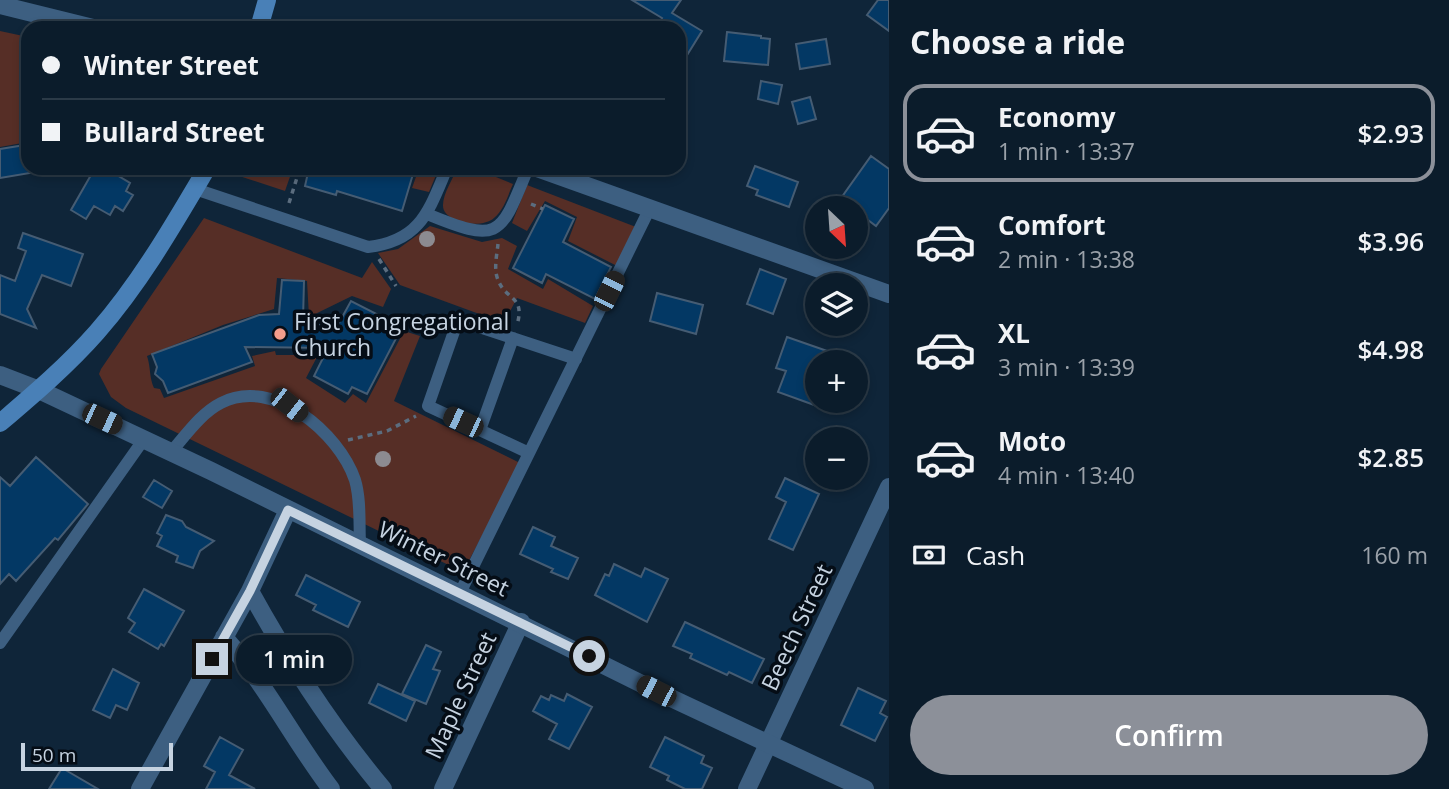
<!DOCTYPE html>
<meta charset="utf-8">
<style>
body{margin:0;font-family:"Open Sans",sans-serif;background:#142533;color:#f1f3f6;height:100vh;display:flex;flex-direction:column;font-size:26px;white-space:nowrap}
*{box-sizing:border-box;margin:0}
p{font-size:23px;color:#9aa1a9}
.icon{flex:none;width:38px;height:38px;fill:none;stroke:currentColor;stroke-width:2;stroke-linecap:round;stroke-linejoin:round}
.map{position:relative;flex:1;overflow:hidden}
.side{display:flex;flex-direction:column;background:#0b1c2b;width:560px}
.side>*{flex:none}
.hud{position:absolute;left:21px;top:21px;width:665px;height:154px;border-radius:21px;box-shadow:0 4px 10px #0003,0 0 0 2px #2b3a47;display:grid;align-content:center;height:154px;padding:0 21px;background:#0b1c2b}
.needle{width:46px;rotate:155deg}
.tools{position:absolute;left:805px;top:196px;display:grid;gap:14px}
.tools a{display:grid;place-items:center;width:63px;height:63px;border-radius:50%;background:#0b1c2b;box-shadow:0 4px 10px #0003,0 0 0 2px #2b3a47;font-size:35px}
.scale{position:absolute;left:21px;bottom:18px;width:152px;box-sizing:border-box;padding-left:7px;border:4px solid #c6d3e1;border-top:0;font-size:19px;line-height:24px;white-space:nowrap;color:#c6d3e1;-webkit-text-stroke:5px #050d16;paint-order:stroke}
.end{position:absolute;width:32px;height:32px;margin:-16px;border:9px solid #c6d3e1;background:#111;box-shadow:0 0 0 4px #111}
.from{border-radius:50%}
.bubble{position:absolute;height:49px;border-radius:24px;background:#0b1c2b;box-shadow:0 4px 10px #0003,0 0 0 2px #2b3a47;font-size:23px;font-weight:600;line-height:49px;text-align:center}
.car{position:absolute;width:21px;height:42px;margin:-21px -10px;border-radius:9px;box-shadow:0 0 5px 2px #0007;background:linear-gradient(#222 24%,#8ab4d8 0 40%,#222 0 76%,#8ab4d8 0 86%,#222 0)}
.hud b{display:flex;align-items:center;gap:24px;height:66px;font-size:26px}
.hud b+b{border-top:2px solid #2b3a47}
.hud i{width:18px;height:18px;background:#f1f3f6}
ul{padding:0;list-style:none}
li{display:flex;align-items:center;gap:21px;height:98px;margin:0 14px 10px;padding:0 7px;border:4px solid transparent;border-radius:21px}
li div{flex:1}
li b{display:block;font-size:26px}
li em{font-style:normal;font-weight:600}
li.current{border-color:#8c9099}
li>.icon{width:63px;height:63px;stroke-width:1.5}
h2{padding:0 21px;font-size:32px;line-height:84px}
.pay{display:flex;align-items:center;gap:18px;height:77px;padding:0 21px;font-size:26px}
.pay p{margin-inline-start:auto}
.button{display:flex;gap:14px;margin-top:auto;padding:14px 21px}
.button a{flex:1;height:80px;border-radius:42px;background:#8c9099;color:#fff;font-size:28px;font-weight:600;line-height:80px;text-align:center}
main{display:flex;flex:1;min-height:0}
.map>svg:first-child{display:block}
.green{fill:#562e26}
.building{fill:#033864;stroke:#455c73;stroke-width:2}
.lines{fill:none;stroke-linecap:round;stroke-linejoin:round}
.path{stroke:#5b6d7f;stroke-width:3.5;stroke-dasharray:5 5;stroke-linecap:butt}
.service{stroke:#3d5f81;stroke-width:12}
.minor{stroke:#3d5f81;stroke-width:18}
.tertiary{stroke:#3d5f81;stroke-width:18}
.secondary{stroke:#4980b7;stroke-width:18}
.tree{fill:#8c8b91}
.route{stroke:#c6d3e1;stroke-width:9}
.poi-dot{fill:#f49d8b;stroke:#050d16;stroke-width:2.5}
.labels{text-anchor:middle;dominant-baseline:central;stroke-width:7;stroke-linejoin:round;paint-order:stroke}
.poi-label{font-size:23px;fill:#c6d3e1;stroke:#050d16;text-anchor:start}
.street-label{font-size:23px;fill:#c6d3e1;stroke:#050d16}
</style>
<main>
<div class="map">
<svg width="889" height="789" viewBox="0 0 889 789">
<rect width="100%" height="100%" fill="#0f2539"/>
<path class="green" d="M0,31L28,37V142L0,147Z
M232,168H293L285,191L230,173Z
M398,168H439L429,192L412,188L417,174Z
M457,168H474L513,184C508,195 504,210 494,218C481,230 442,222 443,205C443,193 453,179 457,168Z
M527,185L636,227L617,266L568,241L577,217L545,201L527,231L512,223Z
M204,218L362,278L372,262L391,289L383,307L352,296L309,317L307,281L277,278L274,309L223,325L147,356C151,368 149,377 154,388L160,389L164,398L255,366L252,356L275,351L276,355H299L302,351L317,357L306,378L345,403L353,394L366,403L404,331L420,336L394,401L520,463L463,572L126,408L111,397L99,374L101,369Z
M430,226L482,242L502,238L517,246L508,269L543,289L548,279L593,306L585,323L517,298L504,323L400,285L378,253L398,249Z"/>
<path class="building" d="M632,0H681L672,13L702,31L679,68V28H656L662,18Z
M878,0H889V31L867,15Z
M727,32L761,36V38L770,39L768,65L724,61Z
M826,39L830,64L800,69L796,44Z
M761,81L782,85L778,104L758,99Z
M810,97L816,119L798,124L792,102Z
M25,145L30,173L0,178V149Z
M871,156L889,169V208L876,226L856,211V208H834Z
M755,166L798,182L789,207L756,195L758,190L747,186Z
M95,168H105L130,183L126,191L133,195L123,211L115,206L110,215L94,206L86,219L71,210Z
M309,168H392L413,174L402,211L337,191L336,195L305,186Z
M545,205L574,219L563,242L611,267L595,299L546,274L542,283L513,268Z
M23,233L83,254L71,286L42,275L27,309L36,328L0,314V275L15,281L26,251L18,248Z
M760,269L786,279L773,314L747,304Z
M282,280L304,281L303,320L335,330L351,301L402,327L367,394L352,387L348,394L314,376L328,348L245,347L252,362L168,393L163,381L155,374L157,367L152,354L259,315L279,314Z
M657,293L703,305L696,334L650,321Z
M787,337L853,360V362H817V406L778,392L786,371L776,368Z
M36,457L88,504L58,540L55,538L16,581L9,574L0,584V477L10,486Z
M785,478L819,494L793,550L769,539L786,502L776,497Z
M154,480L172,491L162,508L143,497Z
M166,515L182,521L186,527L214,541L200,551L193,568L176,562L178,556L157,546L162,536L157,533Z
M533,527L555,537L551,546L578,558L568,579L551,572L553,569L520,554Z
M614,564L641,577L645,568L668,579L647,622L595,595L605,574L609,576Z
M306,575L360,602L348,627L313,610L316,605L296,595Z
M144,589L184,611L164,646L161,644L158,649L129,632L135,623L128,618Z
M685,622L764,659L752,683L729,672L727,675L690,658L692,654L673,646Z
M426,645L441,652L433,669L440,671L426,704L402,694Z
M113,669L139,683L127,710L116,705L110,718L93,710Z
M378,684L415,701L406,721L369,703Z
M858,688L886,701L880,713L887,717L875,741L841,725Z
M567,694L592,707L569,749L549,739L557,724L533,711L541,696L549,700L551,695L564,701Z
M220,737L243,750L229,775L255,789H206L215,772L204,766Z
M665,737L704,756L701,763L712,768L702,789H685L667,780L669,776L650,767Z
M62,768L98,789H49Z"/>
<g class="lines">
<path class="path" d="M289,203L300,168
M531,204L543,209
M498,244C497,254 494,267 497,277C504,301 526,294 517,325
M379,259L396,286
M348,440L387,431L416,416"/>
<path class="service" d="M195,189L368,247C421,241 429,210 447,168
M427,214C500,244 500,237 528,168
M480,430L513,338
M171,452C186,435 201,413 221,403C273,376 339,433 355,480C361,500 359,524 360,544
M529,453L428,406L458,320L576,359
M460,593L650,208
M0,643L144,439"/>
<path class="minor" d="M0,5L93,28
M537,168L889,294
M250,591C288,660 333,729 383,789
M224,637C266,684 293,739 331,789
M140,789L250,591L288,510
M443,789L521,622
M747,789L889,487"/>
<path class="tertiary" d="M0,375L39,390L211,471L656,691L865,789"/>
<path class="secondary" d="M259,28L267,0
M0,423C34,394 68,365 97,332C140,283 174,224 207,168"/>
</g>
<g class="tree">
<circle cx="427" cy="239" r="8"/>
<circle cx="383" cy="459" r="8"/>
</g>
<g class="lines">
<path class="route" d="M212,659L250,591L288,510L589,656"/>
</g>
<circle class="poi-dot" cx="280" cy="334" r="7"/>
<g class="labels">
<g class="poi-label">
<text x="294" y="321">First Congregational<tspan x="294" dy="26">Church</tspan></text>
</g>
<g class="street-label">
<text transform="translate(444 558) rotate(26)">Winter Street</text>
<text transform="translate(796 627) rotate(-65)">Beech Street</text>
<text transform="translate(460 695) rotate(-65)">Maple Street</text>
</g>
</g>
</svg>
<div class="tools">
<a><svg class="needle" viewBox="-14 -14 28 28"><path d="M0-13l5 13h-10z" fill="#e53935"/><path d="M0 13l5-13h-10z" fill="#9aa1a9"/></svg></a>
<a><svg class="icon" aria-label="layers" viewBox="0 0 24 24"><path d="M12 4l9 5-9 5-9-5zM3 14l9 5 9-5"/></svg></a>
<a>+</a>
<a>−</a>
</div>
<div class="scale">50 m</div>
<i class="end from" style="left:589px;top:656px"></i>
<i class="end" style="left:212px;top:659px"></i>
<div class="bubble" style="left:236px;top:635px;width:116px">1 min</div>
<i class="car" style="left:609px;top:291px;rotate:26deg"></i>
<i class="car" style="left:289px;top:405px;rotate:128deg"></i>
<i class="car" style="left:102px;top:419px;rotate:115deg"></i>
<i class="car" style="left:463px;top:422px;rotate:295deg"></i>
<i class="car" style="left:656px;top:691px;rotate:297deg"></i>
<div class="hud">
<b><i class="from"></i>Winter Street</b>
<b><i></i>Bullard Street</b>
</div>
</div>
<section class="side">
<h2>Choose a ride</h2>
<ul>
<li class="current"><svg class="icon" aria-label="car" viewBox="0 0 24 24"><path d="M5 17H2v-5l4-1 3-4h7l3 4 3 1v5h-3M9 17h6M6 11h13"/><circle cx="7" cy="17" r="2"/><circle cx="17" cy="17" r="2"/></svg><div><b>Economy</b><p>1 min · 13:37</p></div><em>$2.93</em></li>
<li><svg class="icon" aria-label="car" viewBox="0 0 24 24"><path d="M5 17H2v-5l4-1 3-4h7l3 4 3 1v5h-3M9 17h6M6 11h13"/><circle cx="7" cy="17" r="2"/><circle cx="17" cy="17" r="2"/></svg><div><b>Comfort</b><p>2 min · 13:38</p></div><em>$3.96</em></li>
<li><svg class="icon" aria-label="car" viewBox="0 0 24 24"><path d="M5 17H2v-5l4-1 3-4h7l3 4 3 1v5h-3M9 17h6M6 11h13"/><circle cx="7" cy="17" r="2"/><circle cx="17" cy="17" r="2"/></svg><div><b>XL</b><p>3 min · 13:39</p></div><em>$4.98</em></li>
<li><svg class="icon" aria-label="car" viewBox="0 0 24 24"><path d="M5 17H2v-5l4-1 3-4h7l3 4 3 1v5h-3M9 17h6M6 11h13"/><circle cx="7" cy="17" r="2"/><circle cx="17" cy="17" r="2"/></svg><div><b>Moto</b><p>4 min · 13:40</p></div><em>$2.85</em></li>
</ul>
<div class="pay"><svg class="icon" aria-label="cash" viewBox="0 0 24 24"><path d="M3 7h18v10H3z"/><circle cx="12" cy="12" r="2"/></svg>Cash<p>160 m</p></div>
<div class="button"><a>Confirm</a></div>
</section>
</main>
